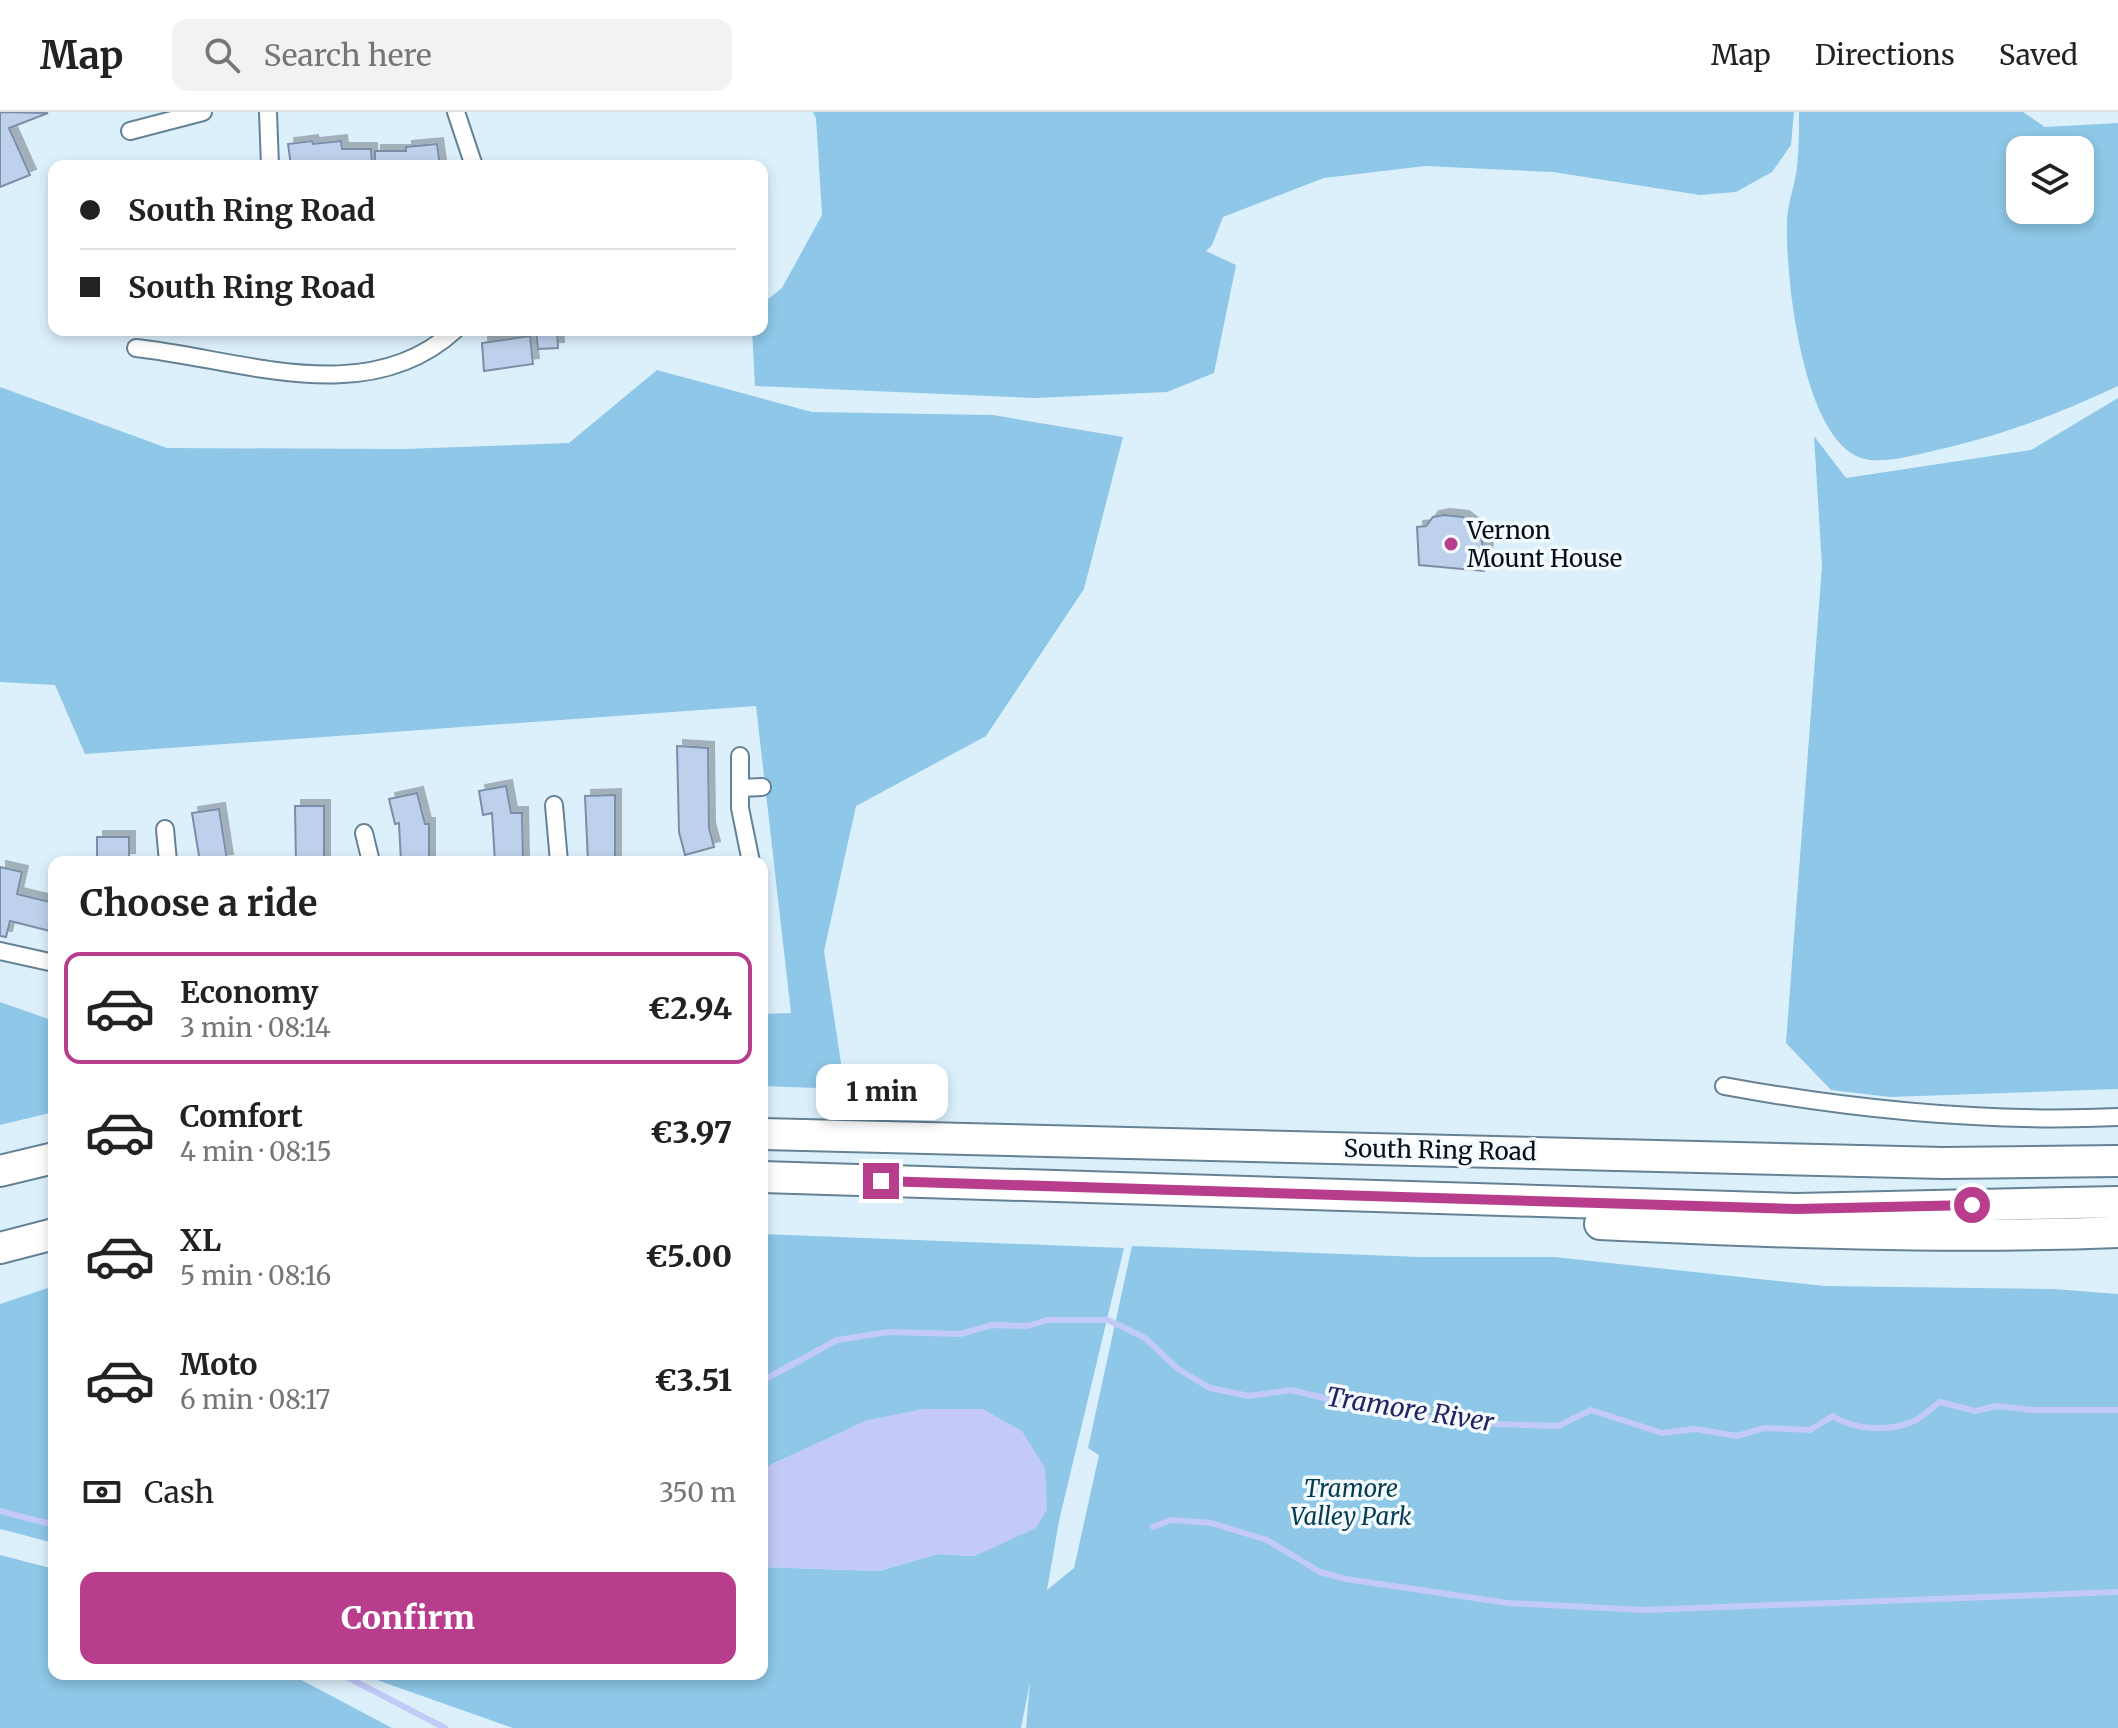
<!DOCTYPE html>
<meta charset="utf-8">
<style>
body{margin:0;font-family:Merriweather,serif;background:#f2f2f2;color:#222;height:100vh;display:flex;flex-direction:column;font-size:30px;white-space:nowrap}
*{box-sizing:border-box;margin:0}
p{font-size:26px;color:#767676}
.icon{flex:none;width:44px;height:44px;fill:none;stroke:currentColor;stroke-width:2;stroke-linecap:round;stroke-linejoin:round}
.map{position:relative;flex:1;overflow:hidden}
.drawer{position:absolute;left:48px;top:744px;width:720px;height:824px;display:flex;flex-direction:column;background:#fff;border-radius:16px;box-shadow:0 4px 12px #0003}
.drawer>*{flex:none}
.hud{position:absolute;left:48px;top:48px;width:720px;height:176px;border-radius:16px;box-shadow:0 4px 12px #0003;display:grid;align-content:center;height:176px;padding:0 32px;background:#fff}
.tools{position:absolute;left:2006px;top:24px;display:grid;gap:16px}
.tools a{display:grid;place-items:center;width:88px;height:88px;border-radius:16px;background:#fff;box-shadow:0 4px 12px #0003;font-size:40px}
.end{position:absolute;width:36px;height:36px;margin:-18px;border:10px solid #b93d8d;background:#fff;box-shadow:0 0 0 4px #fff}
.from{border-radius:50%}
.bubble{position:absolute;height:56px;border-radius:16px;background:#fff;box-shadow:0 4px 12px #0003;font-size:26px;font-weight:800;line-height:56px;text-align:center}
.hud b{display:flex;align-items:center;gap:28px;height:76px;font-size:30px}
.hud b+b{border-top:2px solid #e0e0e0}
.hud i{width:20px;height:20px;background:#222}
ul{padding:0;list-style:none}
li{display:flex;align-items:center;gap:24px;height:112px;margin:0 16px 12px;padding:0 16px;border:4px solid transparent;border-radius:16px}
li div{flex:1}
li b{display:block;font-size:30px}
li em{font-style:normal;font-weight:800}
li.on{border-color:#b93d8d}
li>.icon{width:72px;height:72px;stroke-width:1.5}
h2{padding:0 32px;font-size:36px;line-height:96px}
.pay{display:flex;align-items:center;gap:20px;height:88px;padding:0 32px;font-size:30px}
.pay p{margin-inline-start:auto}
.cta{display:flex;gap:16px;margin-top:auto;padding:16px 32px}
.cta a{flex:1;height:92px;border-radius:16px;background:#b93d8d;color:#fff;font-size:32px;font-weight:800;line-height:92px;text-align:center}
header{display:flex;align-items:center;gap:48px;box-sizing:border-box;height:112px;padding:0 40px;background:#fff;border-bottom:2px solid #e0e0e0}
header strong{font-size:38px}
nav{display:flex;gap:44px;margin-inline-start:auto;font-size:28px}
.search{width:560px;height:72px;background:#f2f2f2;display:flex;align-items:center;gap:20px;box-sizing:border-box;padding:0 28px;border-radius:16px;color:#767676;font-size:30px}
.map>svg:first-child{display:block}
.green{fill:#8ec7e7;fill-rule:evenodd}
.water{fill:#c3caf7}
.lines{fill:none;stroke-linecap:round;stroke-linejoin:round}
.stream{stroke:#c3caf7;stroke-width:6}
.building{fill:#bdd1ec;stroke:#7b8ea7;stroke-width:2;filter:url(#shadow)}
.street-casing{stroke:#648294;stroke-width:20}
.highway-casing{stroke:#648294;stroke-width:34}
.street{stroke:#fff;stroke-width:16}
.highway{stroke:#fff;stroke-width:30}
.route{stroke:#b93d8d;stroke-width:10}
.poi-dot{fill:#b93d8d;stroke:#f4fbff;stroke-width:3}
.labels{text-anchor:middle;dominant-baseline:central;stroke-width:7;stroke-linejoin:round;paint-order:stroke}
.poi-label{font-size:24px;fill:#040f16;stroke:#f4fbff;text-anchor:start}
.street-label{font-size:24px;fill:#040f16;stroke:#f4fbff}
.park-label{font-size:24px;font-style:italic;fill:#073c53;stroke:#f4fbff}
.water-label{font-size:26px;font-style:italic;fill:#242363;stroke:#f4fbff}
</style>
<header>
<strong>Map</strong>
<div class="search"><svg class="icon" aria-label="search" viewBox="0 0 24 24"><circle cx="10" cy="10" r="6"/><path d="M15 15l6 6"/></svg>Search here</div>
<nav><a>Map</a><a>Directions</a><a>Saved</a></nav>
</header>
<div class="map">
<svg width="2118" height="1616" viewBox="0 0 2118 1616">
<defs>
<filter id="shadow"><feDropShadow dx="6" dy="-6" stdDeviation="0" flood-color="#0004"/></filter>
</defs>
<rect width="100%" height="100%" fill="#dcf0fc"/>
<path class="green" d="M813,0H1794L1791,33L1772,60L1736,80L1700,83L1553,60L1425,54L1324,66L1223,105L1212,133L1206,139L1236,153L1214,261L1167,280L1035,286L755,274L752,218H762V192L782,176L822,103L816,6Z
M1799,0H2023L2045,15L2118,11V274C2056,303 2008,321 1941,337C1919,342 1893,350 1870,348C1802,341 1785,160 1787,108C1788,90 1795,73 1797,55C1799,37 1799,18 1799,0ZM2020,38H2080V98H2020Z
M657,258L812,300L993,303L1123,325L1084,477L986,624L856,694L824,839L845,977L762,974V902L791,901L756,594L85,642L55,573L0,570V275L167,336L403,337L569,331Z
M2118,286V977L1890,985L1831,978L1786,931L1822,454L1814,324L1846,366L2031,338Z
M0,890L54,909V1000L0,1013Z
M762,1122L1124,1136L1059,1409L1047,1478L1074,1456L1099,1343L1088,1336L1132,1134L1420,1145H1554L1825,1174L2054,1177L2118,1182V1616H1026L1030,1570L1021,1616H513L360,1562H762V1455L879,1459L938,1442L975,1444L868,1308L762,1357Z
M54,1174V1431L0,1417V1192Z
M0,1443L54,1457V1562H290L392,1616H0Z"/>
<path class="water" d="M923,1297H983L1022,1319L1045,1356L1047,1398L1036,1416L975,1444L938,1442L879,1459L762,1455V1357L868,1308Z"/>
<g class="lines">
<path class="stream" d="M762,1269L837,1228L889,1220L960,1222L992,1213L1028,1214L1047,1208H1108L1145,1226L1178,1257L1210,1276L1249,1284L1291,1278L1361,1295L1462,1311L1558,1314L1591,1298L1662,1321L1695,1317L1737,1324L1764,1316L1810,1318L1833,1304C1853,1318 1891,1320 1914,1309C1923,1304 1932,1296 1940,1290L1975,1299L1997,1294L2032,1298H2118
M0,1399L46,1411L54,1408
M1153,1415L1171,1408L1211,1411L1267,1428L1320,1460L1346,1467L1508,1491L1644,1498L2118,1480
M341,1562L445,1616"/>
</g>
<path class="building" d="M0,0L48,1L9,16L30,63L0,75Z
M312,29L313,32L341,29L342,37H371L372,54H291L288,32Z
M437,32L440,54H375V39H406V35Z
M536,218H557L558,236L538,237Z
M530,224L533,252L484,259L482,231Z
M1444,403L1463,405L1479,417L1483,435L1487,436L1484,459L1419,453L1417,415L1426,414L1433,405Z
M677,634L708,636L709,716L714,735L685,743L679,720Z
M506,674L511,701H522L523,750H495L492,701L483,703L479,679Z
M417,681L425,712H429V750H401L399,711L395,712L389,687Z
M615,683V750H588L585,684Z
M295,694H324V750H296Z
M219,697L227,748L200,750L192,701Z
M97,725H129V747L97,748Z
M0,755L22,760L17,782L54,791V820L10,809L6,825L0,824Z"/>
<g class="lines">
<defs>
<path id="street" d="M268,0L270,54
M456,0L474,54
M130,19L203,0
M136,236C240,247 367,299 455,218
M740,644V696L751,750
M740,676L762,675
M554,693L559,750
M165,717L168,750
M364,721L371,750
M0,839L54,851
M1724,974C1855,998 1985,1011 2118,1005"/>
<path id="highway" d="M762,1022L1943,1051L2118,1049
M0,1059L54,1046
M762,1065L1797,1097L2118,1090
M1600,1112C1773,1120 1945,1127 2118,1120
M0,1136L54,1122"/>
</defs>
<use href="#street" class="street-casing"/>
<use href="#highway" class="highway-casing"/>
<use href="#street" class="street"/>
<use href="#highway" class="highway"/>
</g>
<g class="lines">
<path class="route" d="M881,1069L1797,1097L1972,1093"/>
</g>
<circle class="poi-dot" cx="1451" cy="432" r="8"/>
<g class="labels">
<g class="poi-label">
<text x="1467" y="418">Vernon<tspan x="1467" dy="28">Mount House</tspan></text>
</g>
<g class="street-label">
<text transform="translate(1440 1038) rotate(1)">South Ring Road</text>
</g>
<g class="park-label">
<text x="1351" y="1376">Tramore<tspan x="1351" dy="28">Valley Park</tspan></text>
</g>
<g class="water-label">
<text transform="translate(1410 1297) rotate(9)">Tramore River</text>
</g>
</g>
</svg>
<div class="tools">
<a><svg class="icon" aria-label="layers" viewBox="0 0 24 24"><path d="M12 4l9 5-9 5-9-5zM3 14l9 5 9-5"/></svg></a>
</div>
<i class="end from" style="left:1972px;top:1093px"></i>
<i class="end" style="left:881px;top:1069px"></i>
<div class="bubble" style="left:816px;top:952px;width:132px">1 min</div>
<div class="hud">
<b><i class="from"></i>South Ring Road</b>
<b><i></i>South Ring Road</b>
</div>
<section class="drawer">
<h2>Choose a ride</h2>
<ul>
<li class="on"><svg class="icon" aria-label="car" viewBox="0 0 24 24"><path d="M5 17H2v-5l4-1 3-4h7l3 4 3 1v5h-3M9 17h6M6 11h13"/><circle cx="7" cy="17" r="2"/><circle cx="17" cy="17" r="2"/></svg><div><b>Economy</b><p>3 min · 08:14</p></div><em>€2.94</em></li>
<li><svg class="icon" aria-label="car" viewBox="0 0 24 24"><path d="M5 17H2v-5l4-1 3-4h7l3 4 3 1v5h-3M9 17h6M6 11h13"/><circle cx="7" cy="17" r="2"/><circle cx="17" cy="17" r="2"/></svg><div><b>Comfort</b><p>4 min · 08:15</p></div><em>€3.97</em></li>
<li><svg class="icon" aria-label="car" viewBox="0 0 24 24"><path d="M5 17H2v-5l4-1 3-4h7l3 4 3 1v5h-3M9 17h6M6 11h13"/><circle cx="7" cy="17" r="2"/><circle cx="17" cy="17" r="2"/></svg><div><b>XL</b><p>5 min · 08:16</p></div><em>€5.00</em></li>
<li><svg class="icon" aria-label="car" viewBox="0 0 24 24"><path d="M5 17H2v-5l4-1 3-4h7l3 4 3 1v5h-3M9 17h6M6 11h13"/><circle cx="7" cy="17" r="2"/><circle cx="17" cy="17" r="2"/></svg><div><b>Moto</b><p>6 min · 08:17</p></div><em>€3.51</em></li>
</ul>
<div class="pay"><svg class="icon" aria-label="cash" viewBox="0 0 24 24"><path d="M3 7h18v10H3z"/><circle cx="12" cy="12" r="2"/></svg>Cash<p>350 m</p></div>
<div class="cta"><a>Confirm</a></div>
</section>
</div>
